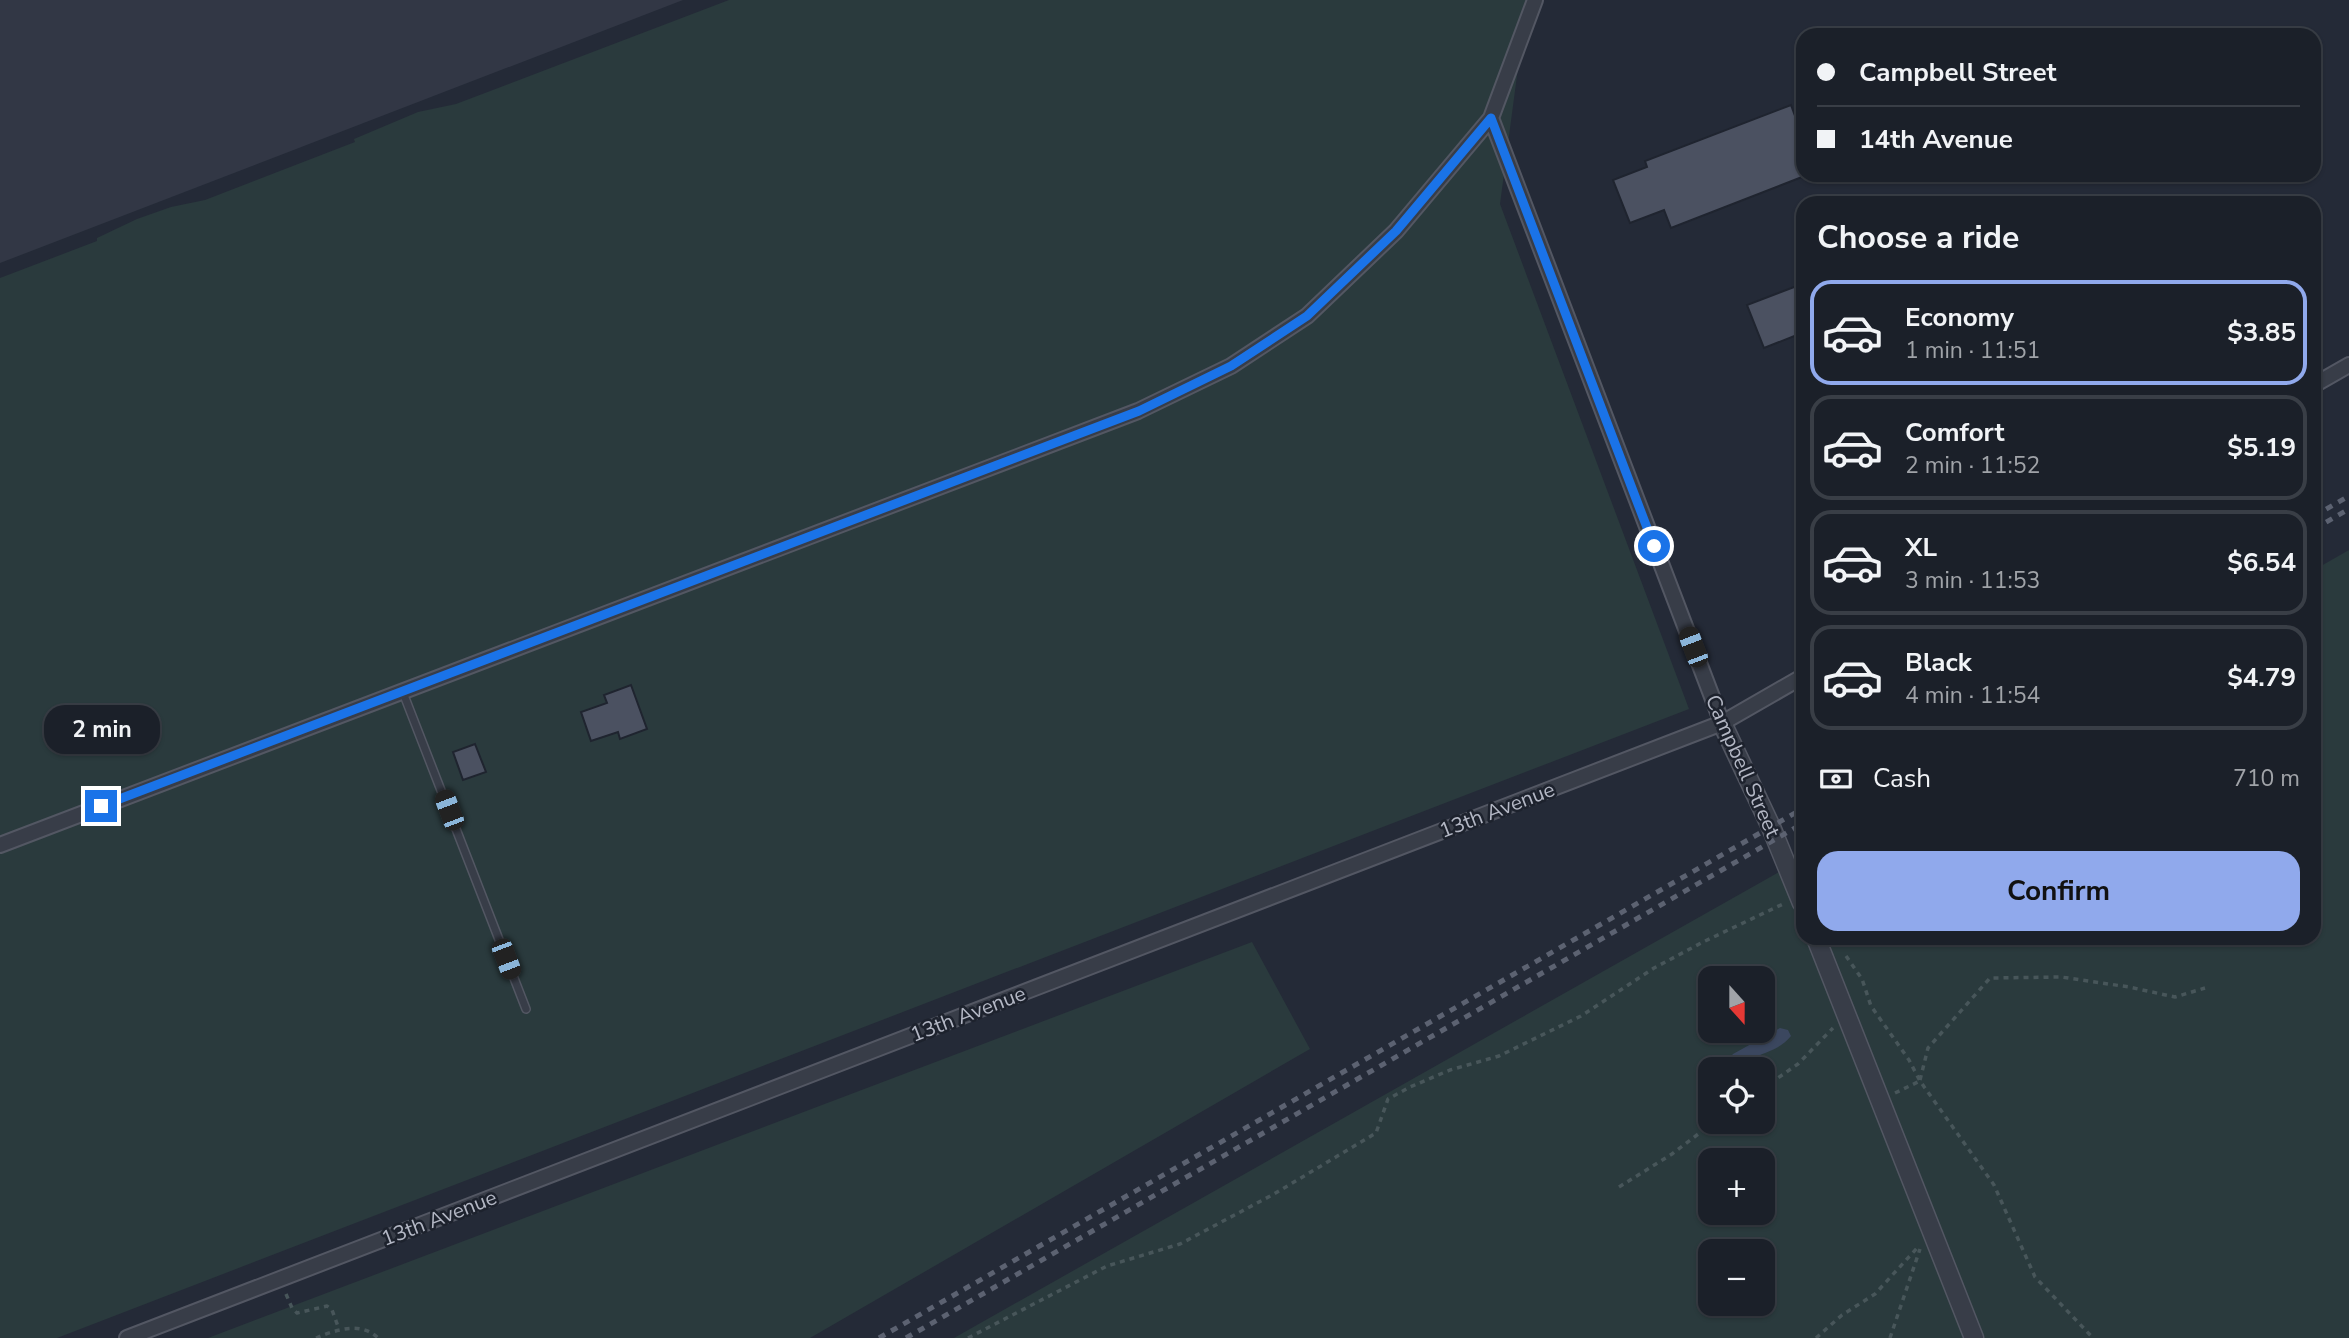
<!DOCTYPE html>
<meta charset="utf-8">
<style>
body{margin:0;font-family:"Nunito Sans",sans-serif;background:#242831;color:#f1f3f6;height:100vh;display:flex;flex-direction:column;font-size:26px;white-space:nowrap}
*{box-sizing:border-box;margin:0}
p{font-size:23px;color:#a0a3a8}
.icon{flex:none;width:38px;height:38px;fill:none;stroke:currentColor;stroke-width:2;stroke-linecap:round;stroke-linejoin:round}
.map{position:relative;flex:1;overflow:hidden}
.panel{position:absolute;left:1796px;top:196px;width:525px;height:749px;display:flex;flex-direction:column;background:#1b2029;border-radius:21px;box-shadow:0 2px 5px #0004,0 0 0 2px #393e46}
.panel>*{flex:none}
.top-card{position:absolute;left:1796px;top:28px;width:525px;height:154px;border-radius:21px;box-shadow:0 2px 5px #0004,0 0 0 2px #393e46;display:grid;align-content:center;height:154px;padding:0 21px;background:#1b2029}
.needle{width:46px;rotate:159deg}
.fabs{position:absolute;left:1698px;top:966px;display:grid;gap:14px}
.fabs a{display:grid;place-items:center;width:77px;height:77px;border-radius:14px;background:#1b2029;box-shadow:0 2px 5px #0004,0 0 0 2px #393e46;font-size:35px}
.end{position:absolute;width:32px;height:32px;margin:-16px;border:9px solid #1a73e8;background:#fff;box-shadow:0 0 0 4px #fff}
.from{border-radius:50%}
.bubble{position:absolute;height:49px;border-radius:21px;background:#1b2029;box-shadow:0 2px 5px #0004,0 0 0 2px #393e46;font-size:23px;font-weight:700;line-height:49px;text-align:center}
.car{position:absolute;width:21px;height:42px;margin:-21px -10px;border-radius:9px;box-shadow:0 0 5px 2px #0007;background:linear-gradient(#222 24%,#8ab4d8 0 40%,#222 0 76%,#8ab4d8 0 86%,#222 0)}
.top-card b{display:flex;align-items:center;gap:24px;height:66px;font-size:26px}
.top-card b+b{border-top:2px solid #393e46}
.top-card i{width:18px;height:18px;background:#f1f3f6}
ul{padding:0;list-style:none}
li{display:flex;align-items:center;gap:21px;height:105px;margin:0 14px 10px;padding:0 7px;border:4px solid #393e46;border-radius:21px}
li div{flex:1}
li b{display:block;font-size:26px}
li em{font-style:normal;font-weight:700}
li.active{border-color:#90a9ec}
li>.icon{width:63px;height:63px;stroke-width:1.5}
h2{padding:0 21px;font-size:32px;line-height:84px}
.pay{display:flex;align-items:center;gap:18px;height:77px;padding:0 21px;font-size:26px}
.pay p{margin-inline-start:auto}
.cta{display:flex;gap:14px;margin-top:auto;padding:14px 21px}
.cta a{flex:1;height:80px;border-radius:21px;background:#90a9ec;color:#111;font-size:28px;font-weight:700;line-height:80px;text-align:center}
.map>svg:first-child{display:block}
.airport{fill:#323745}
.green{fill:#2a3a3d;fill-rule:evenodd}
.water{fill:#3b475f}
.building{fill:#4b5161;stroke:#1f242f;stroke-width:2}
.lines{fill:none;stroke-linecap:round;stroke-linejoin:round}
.service-casing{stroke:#535763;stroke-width:10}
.minor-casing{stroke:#535763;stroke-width:18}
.tertiary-casing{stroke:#535763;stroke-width:21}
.path{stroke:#48565a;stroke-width:3.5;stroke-dasharray:5 5;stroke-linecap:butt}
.service{stroke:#383d48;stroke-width:7}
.minor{stroke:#383d48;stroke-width:14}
.tertiary{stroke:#383d48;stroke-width:18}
.rail{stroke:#5c6271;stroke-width:5;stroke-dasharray:7 7;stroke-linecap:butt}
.route{stroke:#1a73e8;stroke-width:9}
.labels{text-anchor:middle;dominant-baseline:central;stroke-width:5;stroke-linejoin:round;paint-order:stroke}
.street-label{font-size:21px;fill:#b3b7c4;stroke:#1d222d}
</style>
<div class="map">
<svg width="2349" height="1338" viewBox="0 0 2349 1338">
<rect width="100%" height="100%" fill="#242a37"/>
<path class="airport" d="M0,0H683L0,263Z"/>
<path class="green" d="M729,0H1527L1500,204L1689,709L57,1338H0V278L97,241V238L137,219L171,207L205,200L355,142L354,139L418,112L456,104Z
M2349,550V1338H954L1802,859V938H2314V570ZM1710,978H1762V1031H1710ZM1710,1069H1762V1122H1710ZM1710,1160H1762V1213H1710ZM1710,1251H1762V1304H1710Z
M1252,942L1310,1049L810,1338H208Z"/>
<path class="water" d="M1780,1028L1788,1030L1791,1036C1776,1055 1750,1053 1740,1069H1720L1733,1054Z"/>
<path class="building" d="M1791,105L1802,135V177L1671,228L1664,210L1630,223L1613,180L1647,167L1645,161Z
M1802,284V333L1764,348L1747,305Z
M631,685L647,729L620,739L618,732L591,741L581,712L607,703L604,695Z
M475,744L486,772L463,780L453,752Z"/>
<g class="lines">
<defs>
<path id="service" d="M402,690L526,1009"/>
<path id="minor" d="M1491,118L1722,723
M2314,385L2349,365
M0,845L1138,411L1231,366L1307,316L1396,231L1491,118L1535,0
M127,1338L1722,723L1802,677"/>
<path id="tertiary" d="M1722,723L1771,827L1802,903
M1816,938L1974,1338"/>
</defs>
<use href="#service" class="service-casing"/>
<use href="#minor" class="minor-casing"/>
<use href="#tertiary" class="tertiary-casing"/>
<path class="path" d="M1846,956L1862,979L1871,1006L1909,1060L1920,1081L1994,1185L2035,1277L2093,1338
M1920,1080L1928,1048L1990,978L2061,977L2129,987L2175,997L2205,988
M1762,1089L1798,1064L1833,1028
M1895,1093L1920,1081
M1619,1187L1672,1154L1714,1122
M286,1294L292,1308L297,1313L327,1306L332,1310L339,1329
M316,1338C335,1330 361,1321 378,1338
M968,1338L1107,1266L1180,1244L1274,1194L1376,1133L1388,1099L1410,1087L1450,1070L1499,1056L1581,1016L1654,968L1703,942L1783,904
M1816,1338L1842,1315L1875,1294L1918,1247
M1890,1338L1920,1249"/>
<use href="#service" class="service"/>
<use href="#minor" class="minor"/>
<use href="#tertiary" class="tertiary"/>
<path class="rail" d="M2314,516L2349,496
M2314,529L2349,509
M879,1338L1802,809
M906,1338L1802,824"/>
</g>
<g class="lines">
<path class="route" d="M101,806L1139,411L1231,366L1307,316L1396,231L1491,118L1654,546"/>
</g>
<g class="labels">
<g class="street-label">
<text transform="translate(1743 766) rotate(66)">Campbell Street</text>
<text transform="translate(1497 810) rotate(-21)">13th Avenue</text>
<text transform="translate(968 1014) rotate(-21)">13th Avenue</text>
<text transform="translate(439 1218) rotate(-21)">13th Avenue</text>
</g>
</g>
</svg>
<div class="fabs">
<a><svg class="needle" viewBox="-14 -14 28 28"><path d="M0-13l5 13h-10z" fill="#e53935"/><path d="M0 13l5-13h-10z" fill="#a0a3a8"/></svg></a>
<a><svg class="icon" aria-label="locate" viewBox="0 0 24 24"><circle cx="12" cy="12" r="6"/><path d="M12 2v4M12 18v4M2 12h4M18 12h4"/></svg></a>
<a>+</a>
<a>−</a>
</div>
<i class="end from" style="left:1654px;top:546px"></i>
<i class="end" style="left:101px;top:806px"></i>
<div class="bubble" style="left:44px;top:705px;width:116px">2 min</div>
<i class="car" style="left:1693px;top:647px;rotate:339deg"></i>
<i class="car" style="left:449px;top:810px;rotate:339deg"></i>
<i class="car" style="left:506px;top:959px;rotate:159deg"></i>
<div class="top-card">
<b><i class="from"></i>Campbell Street</b>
<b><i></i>14th Avenue</b>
</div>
<section class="panel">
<h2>Choose a ride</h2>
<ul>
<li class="active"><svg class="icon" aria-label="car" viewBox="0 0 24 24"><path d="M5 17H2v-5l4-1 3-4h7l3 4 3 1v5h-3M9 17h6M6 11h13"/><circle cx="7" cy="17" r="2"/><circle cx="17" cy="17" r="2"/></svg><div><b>Economy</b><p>1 min · 11:51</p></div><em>$3.85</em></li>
<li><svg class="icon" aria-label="car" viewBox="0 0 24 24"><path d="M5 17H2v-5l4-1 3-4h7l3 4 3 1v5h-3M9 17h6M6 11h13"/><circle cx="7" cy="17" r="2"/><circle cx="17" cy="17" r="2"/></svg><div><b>Comfort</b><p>2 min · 11:52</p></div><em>$5.19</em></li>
<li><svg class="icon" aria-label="car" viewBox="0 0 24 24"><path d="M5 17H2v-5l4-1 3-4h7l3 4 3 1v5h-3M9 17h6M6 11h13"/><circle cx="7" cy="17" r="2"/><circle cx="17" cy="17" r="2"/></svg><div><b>XL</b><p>3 min · 11:53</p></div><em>$6.54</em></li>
<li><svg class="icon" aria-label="car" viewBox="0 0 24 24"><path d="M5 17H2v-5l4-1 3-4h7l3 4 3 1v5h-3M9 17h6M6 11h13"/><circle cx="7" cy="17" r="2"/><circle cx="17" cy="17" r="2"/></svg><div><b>Black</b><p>4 min · 11:54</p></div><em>$4.79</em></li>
</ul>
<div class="pay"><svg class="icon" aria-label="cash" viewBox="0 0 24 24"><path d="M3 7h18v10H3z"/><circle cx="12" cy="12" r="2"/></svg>Cash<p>710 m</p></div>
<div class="cta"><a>Confirm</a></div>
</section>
</div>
